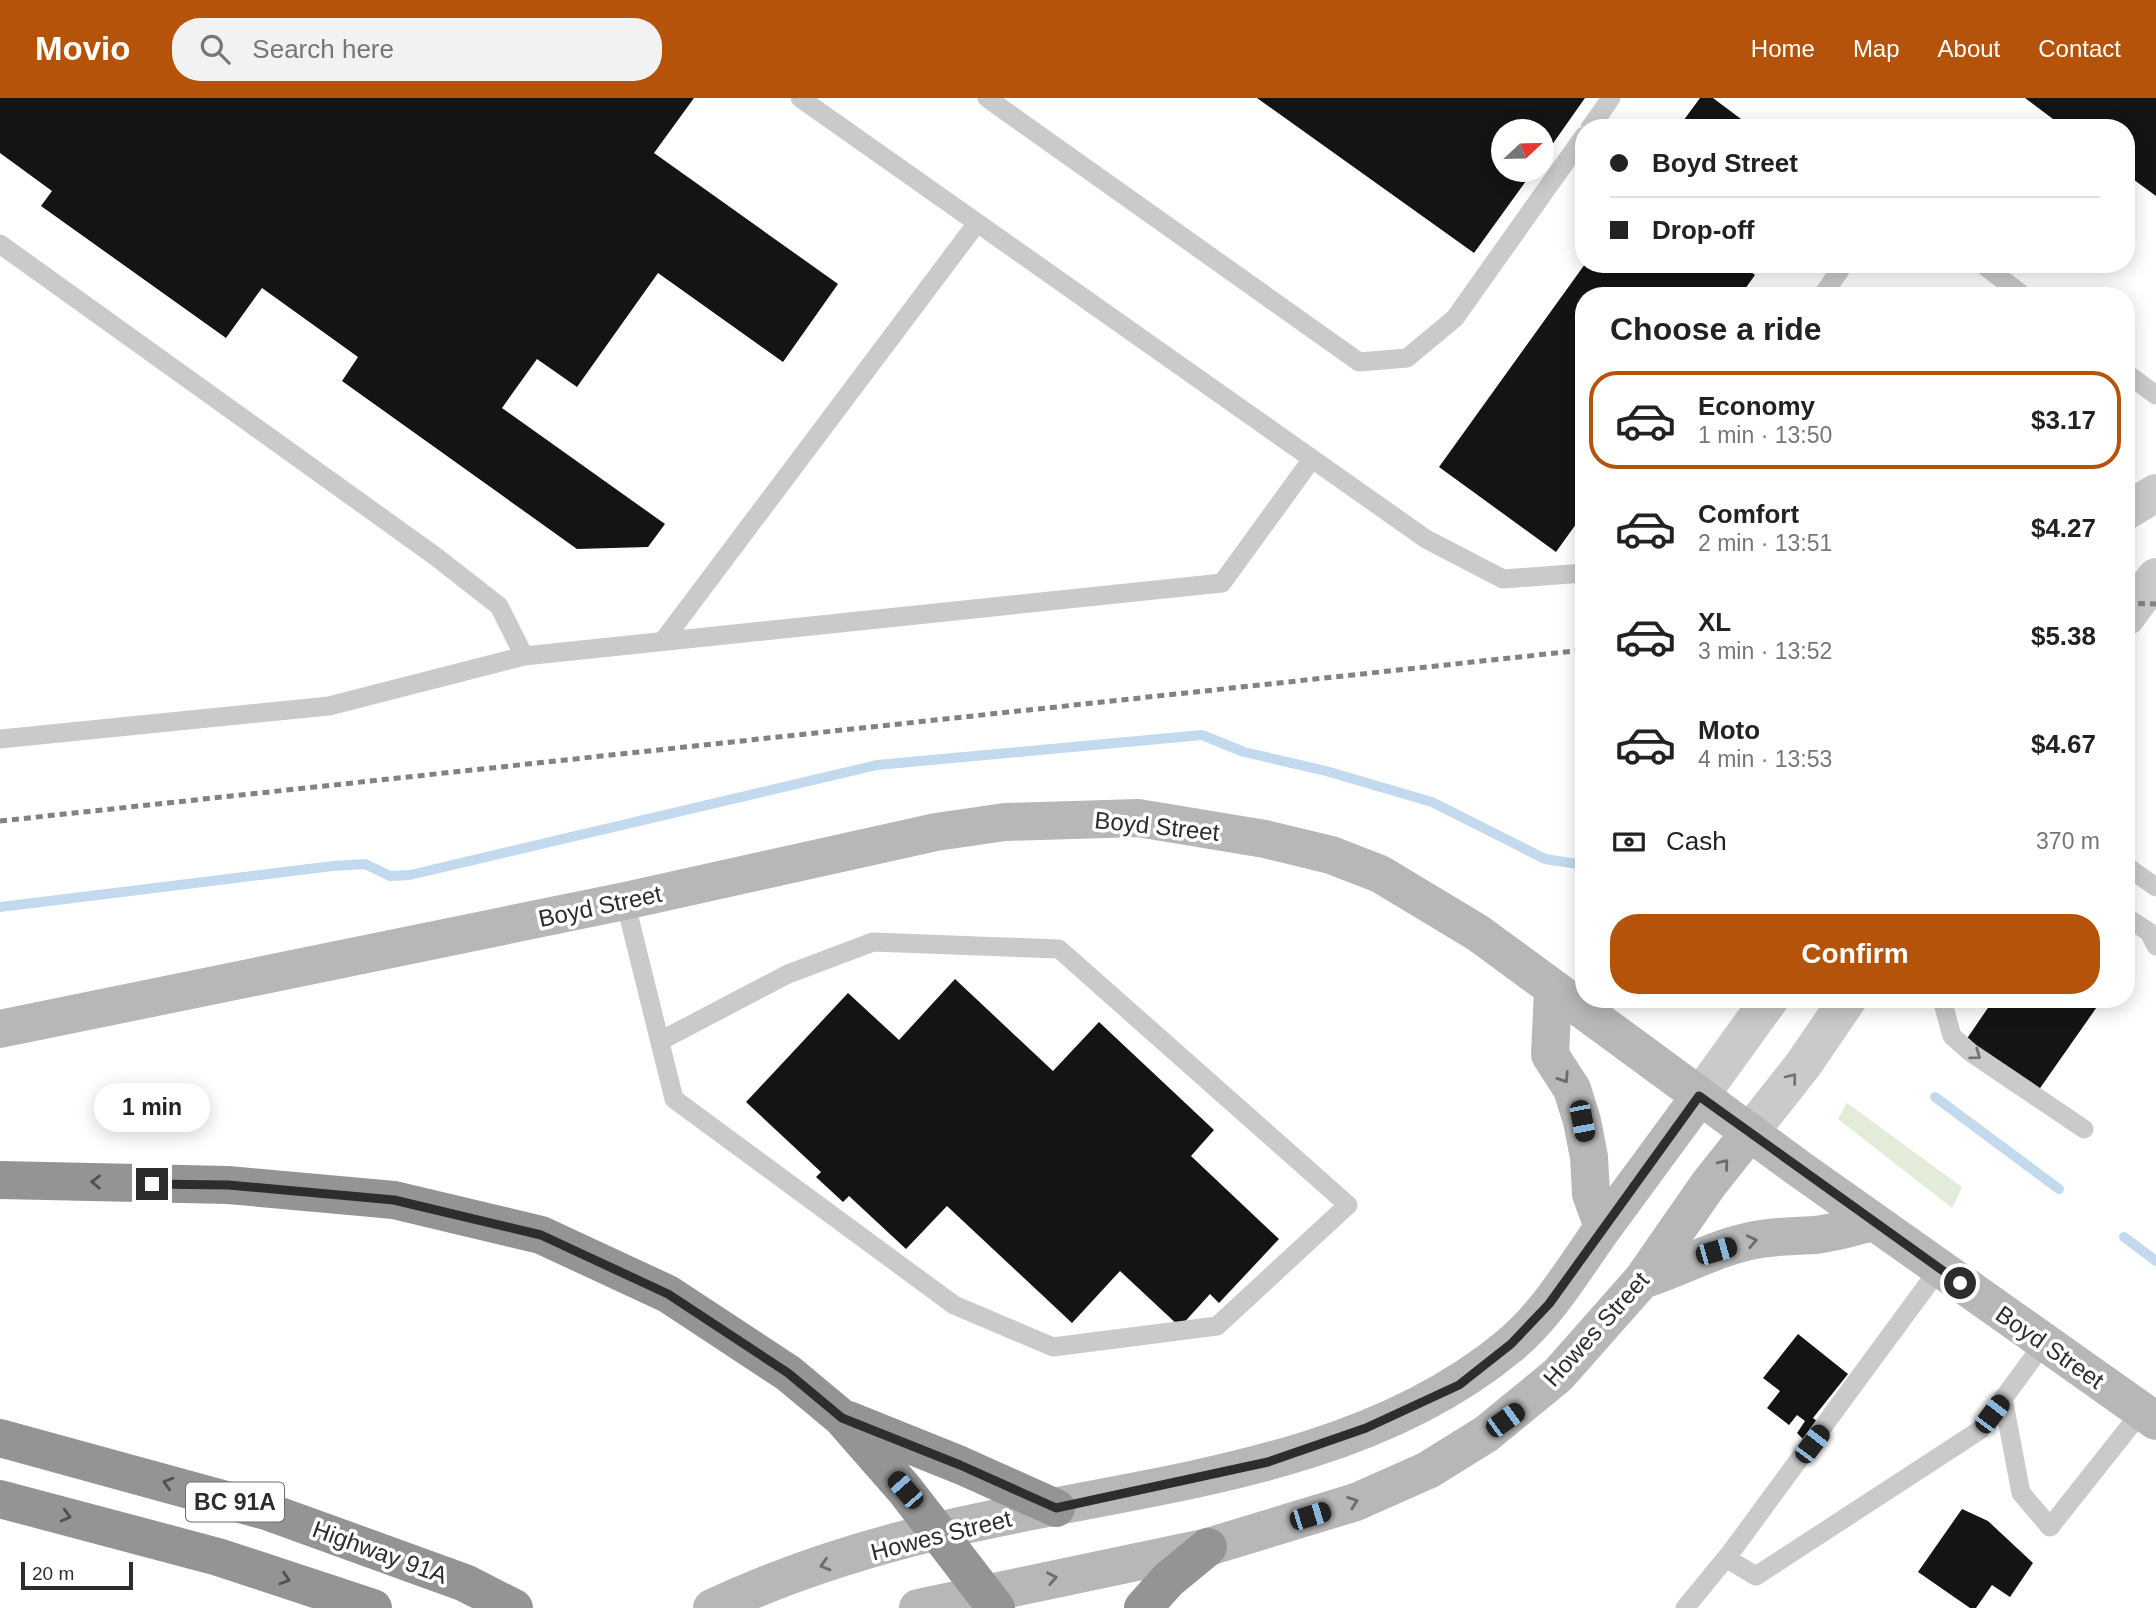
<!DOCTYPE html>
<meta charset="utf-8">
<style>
body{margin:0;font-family:Helvetica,sans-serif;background:#f2f2f2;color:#222;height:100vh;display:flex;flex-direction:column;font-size:26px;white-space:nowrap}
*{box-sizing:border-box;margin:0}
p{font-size:23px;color:#767676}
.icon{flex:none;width:38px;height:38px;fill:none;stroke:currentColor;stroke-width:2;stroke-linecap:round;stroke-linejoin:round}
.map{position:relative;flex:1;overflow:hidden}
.panel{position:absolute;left:1575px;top:189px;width:560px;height:721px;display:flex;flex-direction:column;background:#fff;border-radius:28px;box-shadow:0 4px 18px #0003}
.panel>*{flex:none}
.banner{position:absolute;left:1575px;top:21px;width:560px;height:154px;border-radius:28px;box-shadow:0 4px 18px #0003;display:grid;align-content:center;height:154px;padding:0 35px;background:#fff}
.needle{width:46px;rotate:68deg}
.tools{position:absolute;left:1491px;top:21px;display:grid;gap:14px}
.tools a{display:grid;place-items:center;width:63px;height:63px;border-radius:50%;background:#fff;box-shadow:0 4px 18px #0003;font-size:35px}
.scale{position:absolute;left:21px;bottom:18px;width:112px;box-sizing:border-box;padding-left:7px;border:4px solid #2d2d2d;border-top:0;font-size:19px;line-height:24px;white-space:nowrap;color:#2d2d2d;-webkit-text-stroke:5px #fff;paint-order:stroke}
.end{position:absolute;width:32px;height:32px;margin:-16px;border:9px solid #2d2d2d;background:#fff;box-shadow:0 0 0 4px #fff}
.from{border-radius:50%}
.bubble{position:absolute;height:49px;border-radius:24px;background:#fff;box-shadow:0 4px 18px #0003;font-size:23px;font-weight:700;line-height:49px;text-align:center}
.car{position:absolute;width:21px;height:42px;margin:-21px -10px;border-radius:9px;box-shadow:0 0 5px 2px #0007;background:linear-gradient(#222 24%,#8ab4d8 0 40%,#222 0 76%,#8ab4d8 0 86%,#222 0)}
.banner b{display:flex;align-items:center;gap:24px;height:66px;font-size:26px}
.banner b+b{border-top:2px solid #e0e0e0}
.banner i{width:18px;height:18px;background:#222}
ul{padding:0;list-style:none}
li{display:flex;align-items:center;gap:21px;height:98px;margin:0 14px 10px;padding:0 21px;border:4px solid transparent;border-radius:28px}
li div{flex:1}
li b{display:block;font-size:26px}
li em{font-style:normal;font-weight:700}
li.current{border-color:#b45309}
li>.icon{width:63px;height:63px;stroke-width:1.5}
h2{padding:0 35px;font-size:32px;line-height:84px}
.pay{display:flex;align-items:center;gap:18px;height:77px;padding:0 35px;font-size:26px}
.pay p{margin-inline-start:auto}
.button{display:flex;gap:14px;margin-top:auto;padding:14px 35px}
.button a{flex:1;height:80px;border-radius:28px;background:#b45309;color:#fff;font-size:28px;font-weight:700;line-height:80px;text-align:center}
header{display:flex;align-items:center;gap:42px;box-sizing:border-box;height:98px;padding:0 35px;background:#b45309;color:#fff}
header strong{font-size:33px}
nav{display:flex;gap:38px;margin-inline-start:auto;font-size:24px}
.search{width:490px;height:63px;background:#f2f2f2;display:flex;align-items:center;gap:18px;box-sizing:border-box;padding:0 24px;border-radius:28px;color:#767676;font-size:26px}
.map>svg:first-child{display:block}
.green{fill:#e2ecd9}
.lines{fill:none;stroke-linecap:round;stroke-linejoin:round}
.stream{stroke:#c3daee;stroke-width:10}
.building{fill:#141414}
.lane{stroke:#cacaca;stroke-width:19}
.street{stroke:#cacaca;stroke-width:38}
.secondary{stroke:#b7b7b7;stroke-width:38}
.highway{stroke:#949494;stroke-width:38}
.rail{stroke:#828282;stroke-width:5;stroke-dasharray:7 5;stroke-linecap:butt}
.oneway{stroke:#747474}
.oneway2{stroke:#6b6b6b}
.oneway3{stroke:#515151}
.route{stroke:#2d2d2d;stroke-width:9}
.labels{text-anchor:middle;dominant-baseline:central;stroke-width:7;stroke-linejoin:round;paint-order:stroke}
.shield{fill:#fff;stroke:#6c6c6c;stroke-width:2}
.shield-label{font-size:23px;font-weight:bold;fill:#2d2d2d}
.street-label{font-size:24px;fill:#2d2d2d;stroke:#fff}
</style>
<header>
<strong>Movio</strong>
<div class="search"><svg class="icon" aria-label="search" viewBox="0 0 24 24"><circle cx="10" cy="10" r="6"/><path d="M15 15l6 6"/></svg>Search here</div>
<nav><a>Home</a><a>Map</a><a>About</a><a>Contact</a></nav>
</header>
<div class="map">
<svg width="2156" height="1510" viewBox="0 0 2156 1510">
<rect width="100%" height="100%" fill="#fff"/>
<path class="green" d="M1847,1005L1962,1089L1952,1110L1838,1021Z"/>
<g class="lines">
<path class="stream" d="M0,809L333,768L365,766L390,778L410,777L877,667L1202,637L1244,654L1326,673L1432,704L1545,761L1584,767
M1935,999L2059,1091
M2124,1139L2156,1163"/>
</g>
<path class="building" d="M0,0H694L654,55L838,186L783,264L658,175L577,289L537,261L502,310L665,426L648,449L577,451L342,283L358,259L262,190L226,240L41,108L52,93L0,55Z
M1257,0H1585L1542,61V33H1503V72H1534L1474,155Z
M1700,0H1713L1753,30H1678Z
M2025,0H2156V98L2126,76V30H2065Z
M1585,166H1740L1755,177L1740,198H1584V415L1556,454L1439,369Z
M955,881L1053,973L1099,924L1214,1032L1191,1058L1279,1141L1219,1205L1210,1196L1180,1229L1120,1173L1072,1225L947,1108L906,1151L849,1098L843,1104L816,1079L821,1074L746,1004L848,895L899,942Z
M1994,901H2093L2099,906L2038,993L1966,942Z
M1798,1236L1848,1276L1813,1320L1818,1324L1804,1342L1797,1335L1805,1323L1797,1317L1789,1327L1767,1310L1780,1293L1763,1280Z
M1962,1411L1988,1423L2033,1465L2010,1499L1992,1487L1976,1510H1970L1918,1474Z"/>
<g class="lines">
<path class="lane" d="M800,0L1426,441L1503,481L1584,475
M987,0L1359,264L1407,260L1455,220L1584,38
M1590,30L1611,0
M0,146L435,458L499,508L524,558
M1982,166L2024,198
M1822,198L1844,166
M2126,275L2156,297
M663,543L977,125
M0,641L329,608L524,558L1222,485L1312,361
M2126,768L2156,789
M625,803L674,1001L954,1207L1053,1249L1217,1228L1348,1107L1059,851L873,844L788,876L660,943
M2126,819L2149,834L2156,848
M1945,901L1944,909L1952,938L1970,954L2084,1031
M2003,1300L2021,1395L2050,1429L2142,1313
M1726,1460L1756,1478L1980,1332L2044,1245
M1685,1510L1731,1454L1939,1171"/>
<path class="street" d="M2126,413L2156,395
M2126,519L2156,479
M1700,998L1770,901
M1750,1034L1803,967L1848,901"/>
<path class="secondary" d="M1553,892L1550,957L1572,991L1582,1023L1589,1059L1591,1096L1603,1129
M0,931L625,803L936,734L1005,724L1138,720L1265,741L1331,757L1380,776L1478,835L1801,1072L2156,1323
M1642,1182C1678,1171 1712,1151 1750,1143C1772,1138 1792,1138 1815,1137C1834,1135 1855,1128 1874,1124
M712,1510C782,1477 863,1451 938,1433C1127,1387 1354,1377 1509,1248C1548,1216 1574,1170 1603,1130C1635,1086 1668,1042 1700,998
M918,1510L1208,1449L1356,1404L1428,1372L1486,1336L1558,1277L1642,1182L1708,1087L1750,1034"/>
<path class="highway" d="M0,1082L228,1087L394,1102L541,1137L668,1196L788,1275L842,1320L905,1392L996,1510
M848,1322L960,1367L1056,1410
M0,1340L266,1413L465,1485L514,1510
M0,1401L218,1459L373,1510
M1143,1510L1168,1482L1208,1449"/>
<path class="rail" d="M2126,505L2156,506
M0,723L1584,552"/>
</g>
<defs><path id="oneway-chevron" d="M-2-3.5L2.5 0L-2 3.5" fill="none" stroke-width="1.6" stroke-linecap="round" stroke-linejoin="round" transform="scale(1.75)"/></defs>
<g class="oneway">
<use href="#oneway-chevron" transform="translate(1976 957) rotate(36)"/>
<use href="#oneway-chevron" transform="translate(1792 980) rotate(-52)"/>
</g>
<g class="oneway2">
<use href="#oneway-chevron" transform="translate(1564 980) rotate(57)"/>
<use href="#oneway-chevron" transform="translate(1724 1066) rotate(-51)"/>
<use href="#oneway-chevron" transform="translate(1752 1143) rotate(-12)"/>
<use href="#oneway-chevron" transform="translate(1353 1404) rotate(-20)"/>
<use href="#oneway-chevron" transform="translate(825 1467) rotate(163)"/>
<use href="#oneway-chevron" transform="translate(1052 1480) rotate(-11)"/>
</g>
<g class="oneway3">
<use href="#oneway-chevron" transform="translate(96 1084) rotate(-179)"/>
<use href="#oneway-chevron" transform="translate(168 1385) rotate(-164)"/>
<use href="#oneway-chevron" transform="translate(66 1418) rotate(15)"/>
<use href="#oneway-chevron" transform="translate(285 1481) rotate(18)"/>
</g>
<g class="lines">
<path class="route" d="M152,1086L228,1087L394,1102L541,1137L668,1196L788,1275L842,1320L960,1367L1056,1410L1268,1364L1366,1330L1459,1287L1511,1246L1549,1206L1699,998L1960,1185"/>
</g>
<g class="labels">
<rect class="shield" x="186" y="1384.5" width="98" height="39" rx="5"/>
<g class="shield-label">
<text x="235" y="1404">BC 91A</text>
</g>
<g class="street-label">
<text transform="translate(1157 728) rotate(6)">Boyd Street</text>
<text transform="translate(600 808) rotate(-12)">Boyd Street</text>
<text transform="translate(1596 1231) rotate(-48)">Howes Street</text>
<text transform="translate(2050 1249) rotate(35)">Boyd Street</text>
<text transform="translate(941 1437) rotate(-14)">Howes Street</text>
<text transform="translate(380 1454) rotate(20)">Highway 91A</text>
</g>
</g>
</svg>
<div class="tools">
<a><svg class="needle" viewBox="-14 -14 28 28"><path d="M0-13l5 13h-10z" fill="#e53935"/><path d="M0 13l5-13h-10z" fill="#767676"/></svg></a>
</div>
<div class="scale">20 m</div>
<i class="end from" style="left:1960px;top:1185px"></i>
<i class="end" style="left:152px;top:1086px"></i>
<div class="bubble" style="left:94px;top:985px;width:116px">1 min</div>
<i class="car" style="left:1582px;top:1023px;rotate:169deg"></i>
<i class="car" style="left:1716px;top:1153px;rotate:74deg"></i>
<i class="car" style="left:1992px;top:1316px;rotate:37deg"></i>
<i class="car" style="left:1505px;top:1322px;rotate:54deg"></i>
<i class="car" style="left:1812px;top:1346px;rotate:37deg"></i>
<i class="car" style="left:905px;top:1392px;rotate:319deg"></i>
<i class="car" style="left:1310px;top:1418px;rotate:73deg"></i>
<div class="banner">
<b><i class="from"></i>Boyd Street</b>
<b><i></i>Drop-off</b>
</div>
<section class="panel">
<h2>Choose a ride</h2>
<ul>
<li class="current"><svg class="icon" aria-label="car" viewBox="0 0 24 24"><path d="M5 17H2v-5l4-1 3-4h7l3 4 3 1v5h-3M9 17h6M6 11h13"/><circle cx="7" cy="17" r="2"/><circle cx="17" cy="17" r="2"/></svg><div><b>Economy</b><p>1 min · 13:50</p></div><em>$3.17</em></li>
<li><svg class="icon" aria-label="car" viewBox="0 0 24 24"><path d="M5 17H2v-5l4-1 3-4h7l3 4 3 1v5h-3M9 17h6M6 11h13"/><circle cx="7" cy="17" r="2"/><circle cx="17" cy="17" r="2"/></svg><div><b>Comfort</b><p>2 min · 13:51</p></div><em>$4.27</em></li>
<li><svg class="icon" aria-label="car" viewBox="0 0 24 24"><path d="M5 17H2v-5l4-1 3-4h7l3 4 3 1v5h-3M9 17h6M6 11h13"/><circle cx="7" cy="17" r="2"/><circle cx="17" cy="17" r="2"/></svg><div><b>XL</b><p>3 min · 13:52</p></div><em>$5.38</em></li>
<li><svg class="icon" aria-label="car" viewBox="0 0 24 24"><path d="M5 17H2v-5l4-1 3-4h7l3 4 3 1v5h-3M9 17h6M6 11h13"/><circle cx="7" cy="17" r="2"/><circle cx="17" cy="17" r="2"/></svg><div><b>Moto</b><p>4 min · 13:53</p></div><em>$4.67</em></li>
</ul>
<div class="pay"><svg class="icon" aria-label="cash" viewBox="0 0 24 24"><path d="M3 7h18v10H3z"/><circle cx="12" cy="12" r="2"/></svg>Cash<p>370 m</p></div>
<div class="button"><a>Confirm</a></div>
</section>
</div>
